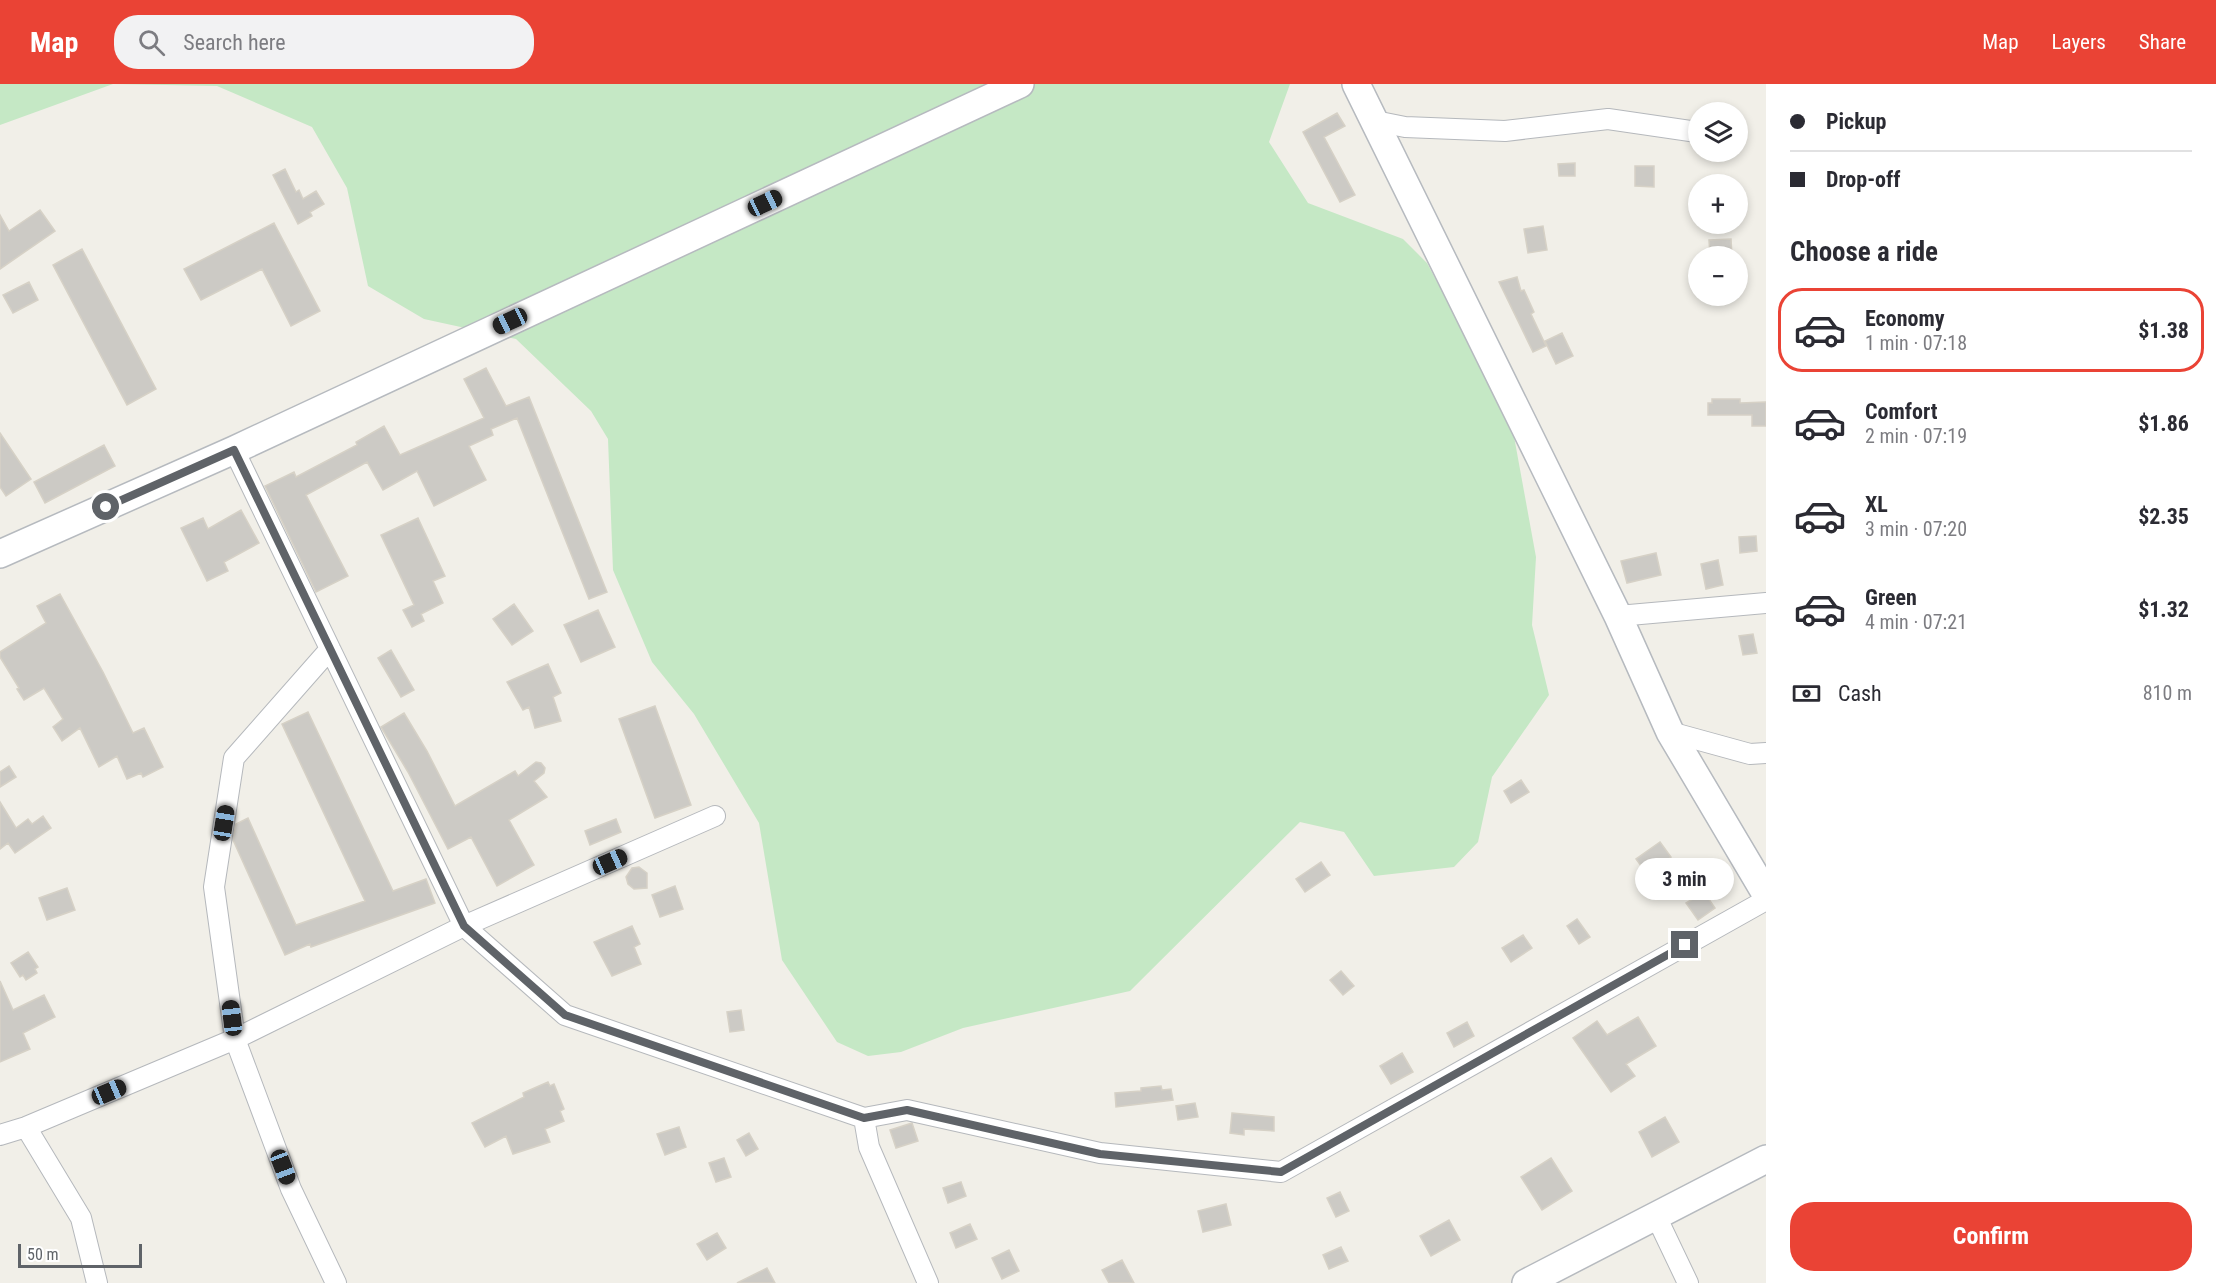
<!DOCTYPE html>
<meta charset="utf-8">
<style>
body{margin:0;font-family:"Roboto Condensed",sans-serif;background:#f2f2f3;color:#2b2b33;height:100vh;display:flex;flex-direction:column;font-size:22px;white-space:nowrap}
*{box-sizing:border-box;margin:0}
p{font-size:20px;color:#7c7c81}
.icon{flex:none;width:33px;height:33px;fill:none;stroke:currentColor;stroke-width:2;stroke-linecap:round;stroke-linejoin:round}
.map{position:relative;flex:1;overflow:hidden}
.side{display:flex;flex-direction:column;background:#fff;width:450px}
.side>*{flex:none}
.top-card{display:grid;align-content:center;height:132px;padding:0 24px;background:#fff}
.buttons{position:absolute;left:1688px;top:18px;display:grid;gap:12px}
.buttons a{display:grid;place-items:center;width:60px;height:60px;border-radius:50%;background:#fff;box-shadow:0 3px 9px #0003;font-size:30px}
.scale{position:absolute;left:18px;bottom:15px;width:124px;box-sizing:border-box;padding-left:6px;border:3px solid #5f6368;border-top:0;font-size:16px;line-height:21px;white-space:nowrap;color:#5f6368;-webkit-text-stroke:4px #fff;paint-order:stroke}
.end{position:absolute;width:27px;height:27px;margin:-14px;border:8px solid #5f6368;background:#fff;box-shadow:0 0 0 3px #fff}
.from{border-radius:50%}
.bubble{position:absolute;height:42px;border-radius:21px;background:#fff;box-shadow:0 3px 9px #0003;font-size:20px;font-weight:700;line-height:42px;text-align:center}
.car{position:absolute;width:18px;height:36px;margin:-18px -9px;border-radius:8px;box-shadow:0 0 4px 2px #0007;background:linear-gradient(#222 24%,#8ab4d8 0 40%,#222 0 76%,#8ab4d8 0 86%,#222 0)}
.top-card b{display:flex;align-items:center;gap:21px;height:57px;font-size:22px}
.top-card b+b{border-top:2px solid #e1e1e2}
.top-card i{width:15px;height:15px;background:#2b2b33}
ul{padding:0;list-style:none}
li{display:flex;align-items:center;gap:18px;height:84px;margin:0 12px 9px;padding:0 12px;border:3px solid transparent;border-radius:24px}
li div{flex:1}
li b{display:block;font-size:22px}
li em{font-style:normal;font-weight:700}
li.selected{border-color:#ea4335}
li>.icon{width:54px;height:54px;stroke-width:1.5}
h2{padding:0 24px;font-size:27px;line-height:72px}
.pay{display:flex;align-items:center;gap:15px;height:66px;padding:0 24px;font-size:22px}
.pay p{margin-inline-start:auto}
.primary-button{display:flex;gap:12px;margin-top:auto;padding:12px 24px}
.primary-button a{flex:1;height:69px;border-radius:24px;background:#ea4335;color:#fff;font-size:24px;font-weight:700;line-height:69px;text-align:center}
header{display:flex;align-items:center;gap:36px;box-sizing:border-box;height:84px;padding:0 30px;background:#ea4335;color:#fff}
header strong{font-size:28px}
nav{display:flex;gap:33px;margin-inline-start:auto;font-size:21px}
.search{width:420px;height:54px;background:#f2f2f3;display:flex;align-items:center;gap:15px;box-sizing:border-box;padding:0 21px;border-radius:24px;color:#7c7c81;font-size:22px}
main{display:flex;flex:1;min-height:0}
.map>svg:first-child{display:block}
.green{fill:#c5e8c5}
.building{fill:#cccac5;stroke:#d6d1c6;stroke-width:1.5}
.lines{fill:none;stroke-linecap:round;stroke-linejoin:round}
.street-casing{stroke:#b5b8bc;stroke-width:22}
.secondary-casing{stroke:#b6babf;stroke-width:30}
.street{stroke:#fff;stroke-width:20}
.secondary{stroke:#fff;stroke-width:27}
.route{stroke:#5f6368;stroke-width:8}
</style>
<header>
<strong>Map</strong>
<div class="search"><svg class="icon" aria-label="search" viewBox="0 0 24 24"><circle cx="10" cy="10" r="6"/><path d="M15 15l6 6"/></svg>Search here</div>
<nav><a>Map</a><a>Layers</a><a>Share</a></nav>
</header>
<main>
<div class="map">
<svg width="1766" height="1199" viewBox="0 0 1766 1199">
<rect width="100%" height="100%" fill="#f1efe8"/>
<path class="green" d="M0,0H1290L1269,58L1308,119L1403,155L1427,179L1511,336L1536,473L1532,541L1549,611L1492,693L1478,758L1454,783L1374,792L1344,748L1300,738L1130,907L963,944L901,968L868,972L837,958L782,876L759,739L694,630L652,578L613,486L608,355L591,327L516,255L424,235L368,202L347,104L312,43L217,2L113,0L0,41Z"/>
<path class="building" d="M1337,29L1345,42L1324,53L1355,111L1340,118L1303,48Z
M1575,79V92H1559L1558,80Z
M1635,82H1654V103L1635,102Z
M285,85L296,108L299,106L303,115L316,107L324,120L310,128L312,132L298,140L273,91Z
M40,126L55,147L0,185V131L9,147Z
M274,139L320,227L291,242L262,185L201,216L184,185Z
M1543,142L1547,166L1528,169L1524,145Z
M1731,155L1732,172H1710L1709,156Z
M82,165L156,305L127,321L53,181Z
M1517,193L1521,207L1524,206L1534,228L1531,230L1546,262L1533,268L1499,198Z
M29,198L38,216L13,229L3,211Z
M1562,249L1573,272L1556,280L1545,257Z
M486,284L506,322L529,313L607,508L589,515L517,334L491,345L493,351L469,362L486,396L434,422L417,387L383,406L367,378L306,411L348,492L316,508L265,402L294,388L296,393L357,361L356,358L384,342L400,371L484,334L464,295Z
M1712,315H1740V319L1766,318V342H1752V331H1708V319H1712Z
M0,349L31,395L6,412L0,403Z
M104,361L115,382L45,419L34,398Z
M241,426L259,459L224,478L228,487L207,497L181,444L203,434L208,445Z
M418,434L445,492L433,497L443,519L421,530L424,537L412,543L403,526L414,521L381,451Z
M1756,452L1757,467L1740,469L1739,453Z
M1656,469L1661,491L1627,499L1621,477Z
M1718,476L1723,501L1706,505L1701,480Z
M60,510L103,588L133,649L144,644L163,683L143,693L141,689L127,695L117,672L99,683L80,644L62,657L53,643L63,635L44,604L24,616L17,605L19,604L0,573V568L46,539L37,522Z
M514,520L533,547L512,561L493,535Z
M598,526L615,563L581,578L564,541Z
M1753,550L1757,569L1743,571L1739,552Z
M391,566L414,606L401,613L378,574Z
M548,580L561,609L553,613L561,637L535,644L529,623L523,626L507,598Z
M655,622L691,721L655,734L619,635Z
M308,628L393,807L426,795L435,819L311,863L310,860L285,871L233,756L236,740L248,734L296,841L365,817L282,640Z
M404,629L427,667L455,722L515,687L518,692L536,678L541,679L545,684L544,689L534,697L547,713L509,736L534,781L497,802L471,753L448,765L408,688L381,643Z
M9,682L16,693L0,703V688Z
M1521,696L1529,708L1511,719L1504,707Z
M0,718L16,744L28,735L32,740L43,732L51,744L15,769L8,759L0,765Z
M616,735L621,748L590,761L585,747Z
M1660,758L1671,773L1647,790L1636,775Z
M1321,778L1330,791L1305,808L1296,795Z
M639,783L647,789V804L634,805L628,800L626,793L632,784Z
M675,802L683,825L660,833L652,811Z
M67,804L75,826L47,836L39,814Z
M1704,808L1715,824L1698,836L1686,819Z
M1577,835L1590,853L1579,860L1567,842Z
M632,842L640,860L634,863L641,880L612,892L594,858Z
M1523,851L1532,864L1511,878L1502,864Z
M28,868L38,883L35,885L37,889L26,896L23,891L20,893L11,879Z
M1341,887L1354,902L1343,911L1330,896Z
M0,897L13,926L44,911L55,933L23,949L30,965L0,978Z
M741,926L744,946L730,948L727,928Z
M1638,933L1656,962L1626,980L1635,992L1611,1008L1573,954L1597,937L1607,951Z
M1467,938L1474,952L1454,963L1447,949Z
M1402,969L1413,988L1391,1000L1380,982Z
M548,998L550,1002L554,1000L564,1025L560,1027L564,1037L545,1045L550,1058L513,1070L506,1052L485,1063L472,1039L524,1013L523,1009Z
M1161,1002L1162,1006L1171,1005L1173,1016L1116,1023L1115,1009L1141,1007V1004Z
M1195,1019L1198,1033L1178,1036L1176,1022Z
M1232,1029L1274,1033V1047L1244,1045V1051L1230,1049Z
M1665,1033L1679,1058L1652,1073L1639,1048Z
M912,1039L918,1057L896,1064L890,1046Z
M679,1043L686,1063L665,1071L657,1050Z
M749,1049L758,1065L746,1072L737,1056Z
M724,1074L731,1093L716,1098L709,1079Z
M1551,1074L1572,1107L1542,1126L1521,1093Z
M961,1098L966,1112L948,1119L943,1104Z
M1340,1108L1349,1127L1336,1133L1327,1114Z
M1226,1120L1231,1141L1203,1148L1198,1127Z
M1449,1136L1460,1156L1431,1172L1420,1152Z
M970,1140L977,1155L956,1164L950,1149Z
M717,1149L726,1164L707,1176L697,1160Z
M1341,1163L1348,1177L1329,1185L1323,1171Z
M1009,1166L1019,1187L1002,1195L992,1174Z
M1122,1176L1134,1199H1109L1102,1186Z
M767,1184L775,1199H737Z"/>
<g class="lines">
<defs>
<path id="street" d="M1375,37L1405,43L1505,47L1608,35L1697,48
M234,366L464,842L565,931L864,1034L907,1026L1100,1069L1281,1088L1766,816
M1618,532L1766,519
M330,565L234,674L214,803L235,955L291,1105L336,1199
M1670,648L1750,670L1766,669
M864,1034L869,1063L928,1199
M26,1043L81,1134L97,1199
M0,1051L26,1043L235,955L464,842L715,732
M1656,1132L1688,1199"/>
<path id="secondary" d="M1356,0L1618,532L1670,648L1766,810
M0,470L234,366L1020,0
M1526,1199L1766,1075"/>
</defs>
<use href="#street" class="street-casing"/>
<use href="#secondary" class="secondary-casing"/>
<use href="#street" class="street"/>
<use href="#secondary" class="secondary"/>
</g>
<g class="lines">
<path class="route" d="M106,423L234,366L464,842L565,931L864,1034L907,1026L1100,1070L1281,1088L1685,861"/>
</g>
</svg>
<div class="buttons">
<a><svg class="icon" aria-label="layers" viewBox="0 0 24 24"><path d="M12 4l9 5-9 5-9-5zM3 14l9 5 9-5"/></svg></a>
<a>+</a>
<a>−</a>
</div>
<div class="scale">50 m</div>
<i class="end from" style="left:106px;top:423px"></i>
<i class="end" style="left:1685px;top:861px"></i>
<div class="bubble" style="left:1635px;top:774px;width:99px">3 min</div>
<i class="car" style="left:765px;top:119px;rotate:65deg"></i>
<i class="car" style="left:510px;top:237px;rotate:245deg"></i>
<i class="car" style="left:224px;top:739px;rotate:9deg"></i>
<i class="car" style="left:610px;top:778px;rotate:66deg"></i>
<i class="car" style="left:232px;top:934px;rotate:353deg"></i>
<i class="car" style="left:109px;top:1008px;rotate:67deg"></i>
<i class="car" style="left:283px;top:1083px;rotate:159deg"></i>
</div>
<section class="side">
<div class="top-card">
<b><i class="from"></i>Pickup</b>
<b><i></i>Drop-off</b>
</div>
<h2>Choose a ride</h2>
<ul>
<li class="selected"><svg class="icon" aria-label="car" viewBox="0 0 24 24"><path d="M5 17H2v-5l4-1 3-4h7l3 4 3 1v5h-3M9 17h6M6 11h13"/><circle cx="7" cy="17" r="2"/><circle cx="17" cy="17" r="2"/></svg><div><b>Economy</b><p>1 min · 07:18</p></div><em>$1.38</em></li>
<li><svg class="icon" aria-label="car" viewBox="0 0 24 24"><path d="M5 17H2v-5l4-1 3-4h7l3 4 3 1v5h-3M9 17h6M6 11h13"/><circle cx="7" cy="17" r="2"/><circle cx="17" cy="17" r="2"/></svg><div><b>Comfort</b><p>2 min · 07:19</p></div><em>$1.86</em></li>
<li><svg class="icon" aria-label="car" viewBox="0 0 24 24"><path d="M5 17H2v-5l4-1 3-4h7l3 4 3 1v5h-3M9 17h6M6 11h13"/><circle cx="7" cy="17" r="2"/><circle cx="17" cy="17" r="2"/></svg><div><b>XL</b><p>3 min · 07:20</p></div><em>$2.35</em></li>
<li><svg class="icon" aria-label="car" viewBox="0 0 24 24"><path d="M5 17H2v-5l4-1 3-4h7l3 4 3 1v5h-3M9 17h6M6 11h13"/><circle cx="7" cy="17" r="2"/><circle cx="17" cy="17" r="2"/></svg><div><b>Green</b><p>4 min · 07:21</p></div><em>$1.32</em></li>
</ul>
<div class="pay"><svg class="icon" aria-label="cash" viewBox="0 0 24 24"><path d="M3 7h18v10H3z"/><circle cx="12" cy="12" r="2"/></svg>Cash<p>810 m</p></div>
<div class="primary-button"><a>Confirm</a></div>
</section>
</main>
